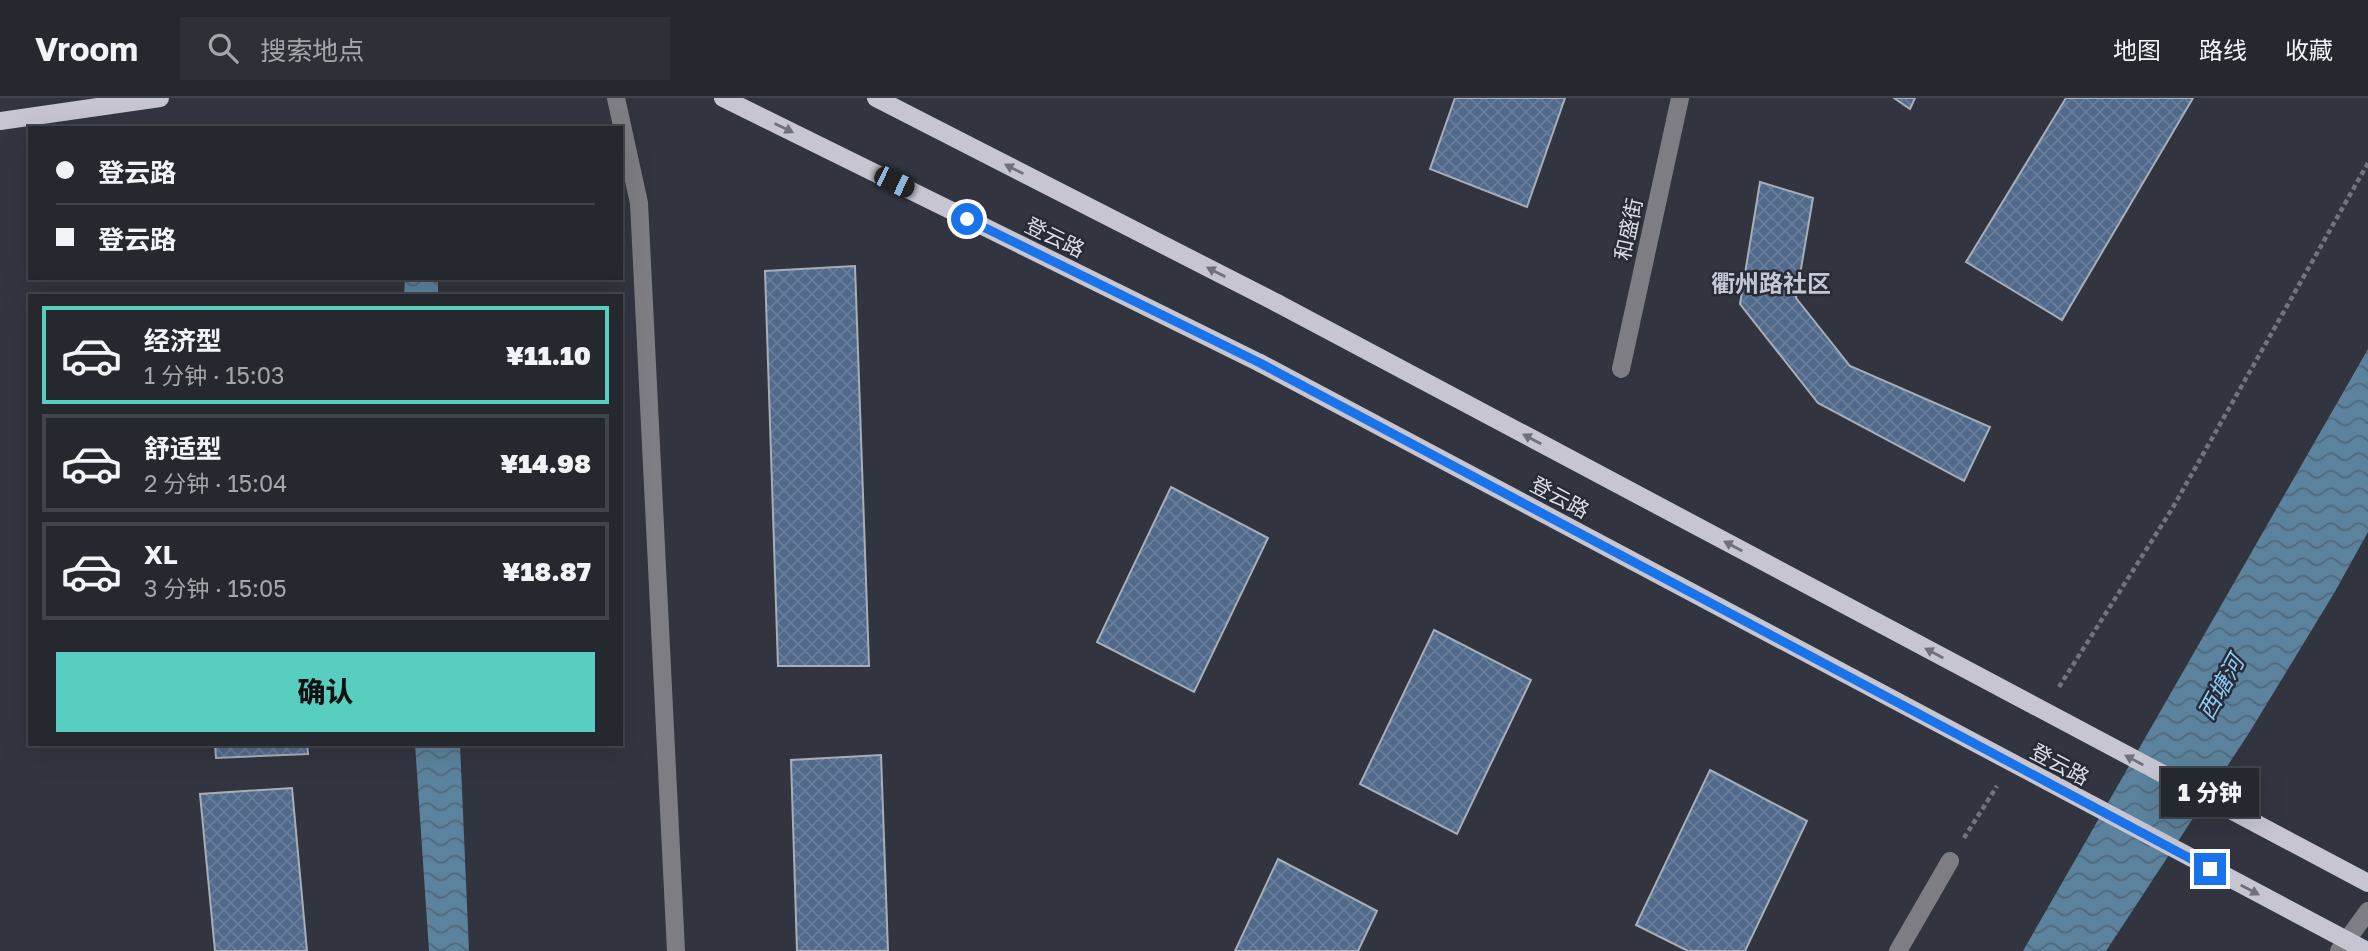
<!DOCTYPE html>
<html lang="zh">
<meta charset="utf-8">
<style>
body{margin:0;font-family:"Golos Text","Noto Sans SC",sans-serif;background:#2e3037;color:#f1f3f6;height:100vh;display:flex;flex-direction:column;font-size:26px;white-space:nowrap}
*{box-sizing:border-box;margin:0}
p{font-size:23px;color:#a4a6aa}
.icon{flex:none;width:38px;height:38px;fill:none;stroke:currentColor;stroke-width:2;stroke-linecap:round;stroke-linejoin:round}
.map{position:relative;flex:1;overflow:hidden}
.sheet{position:absolute;left:28px;top:196px;width:595px;height:452px;display:flex;flex-direction:column;background:#26282f;border-radius:0px;box-shadow:0 7px 28px #0002,0 0 0 2px #42444b}
.sheet>*{flex:none}
.guide{position:absolute;left:28px;top:28px;width:595px;height:154px;border-radius:0px;box-shadow:0 7px 28px #0002,0 0 0 2px #42444b;display:grid;align-content:center;height:154px;padding:0 28px;background:#26282f}
.end{position:absolute;width:32px;height:32px;margin:-16px;border:9px solid #1a73e8;background:#fff;box-shadow:0 0 0 4px #fff}
.from{border-radius:50%}
.bubble{position:absolute;height:49px;border-radius:0px;background:#26282f;box-shadow:0 7px 28px #0002,0 0 0 2px #42444b;font-size:23px;font-weight:800;line-height:49px;text-align:center}
.car{position:absolute;width:21px;height:42px;margin:-21px -10px;border-radius:9px;box-shadow:0 0 5px 2px #0007;background:linear-gradient(#222 24%,#8ab4d8 0 40%,#222 0 76%,#8ab4d8 0 86%,#222 0)}
.guide b{display:flex;align-items:center;gap:24px;height:66px;font-size:26px}
.guide b+b{border-top:2px solid #42444b}
.guide i{width:18px;height:18px;background:#f1f3f6}
ul{padding:12px 0 0;list-style:none}
li{display:flex;align-items:center;gap:21px;height:98px;margin:0 14px 10px;padding:0 14px;border:4px solid #42444b;border-radius:0px}
li div{flex:1}
li b{display:block;font-size:26px}
li em{font-style:normal;font-weight:800}
li.active{border-color:#58cec0}
li>.icon{width:63px;height:63px;stroke-width:1.5}
.cta{display:flex;gap:14px;margin-top:auto;padding:14px 28px}
.cta a{flex:1;height:80px;border-radius:0px;background:#58cec0;color:#111;font-size:28px;font-weight:800;line-height:80px;text-align:center}
header{display:flex;align-items:center;gap:42px;box-sizing:border-box;height:98px;padding:0 35px;background:#26282f;border-bottom:2px solid #42444b}
header strong{font-size:33px}
nav{display:flex;gap:38px;margin-inline-start:auto;font-size:24px}
.search{width:490px;height:63px;background:#2e3037;display:flex;align-items:center;gap:18px;box-sizing:border-box;padding:0 24px;border-radius:0px;color:#a4a6aa;font-size:26px}
.map>svg:first-child{display:block}
.water{fill:url(#water-waves)}
.building{fill:url(#building-cross-hatch);stroke:#a5aeb9;stroke-width:2}
.lines{fill:none;stroke-linecap:round;stroke-linejoin:round}
.path{stroke:#71747c;stroke-width:4.5;stroke-dasharray:5 3.5;stroke-linecap:butt}
.minor{stroke:#7e7d83;stroke-width:18}
.major{stroke:#c6c5d0;stroke-width:18}
.major-bridge{stroke:#c6c5d0;stroke-width:18}
.oneway{fill:#6f707b}
.route{stroke:#1a73e8;stroke-width:9}
.labels{text-anchor:middle;dominant-baseline:central;stroke-width:5;stroke-linejoin:round;paint-order:stroke}
.street-label{font-size:21px;fill:#dcdee5;stroke:#282b35}
.water-label{font-size:23px;font-style:italic;fill:#8cccf8;stroke:#282b35}
.quarter-label{font-size:24px;font-weight:bold;fill:#c3c6d4;stroke:#282b35}
</style>
<header>
<strong>Vroom</strong>
<div class="search"><svg class="icon" aria-label="search" viewBox="0 0 24 24"><circle cx="10" cy="10" r="6"/><path d="M15 15l6 6"/></svg>搜索地点</div>
<nav><a>地图</a><a>路线</a><a>收藏</a></nav>
</header>
<div class="map">
<svg width="2368" height="853" viewBox="0 0 2368 853">
<defs>
<pattern id="water-waves" width="16" height="10" patternUnits="userSpaceOnUse" patternTransform="scale(1.75)"><rect width="16" height="10" fill="#5b839d"/><path d="M0 5q4-4 8 0t8 0" fill="none" stroke="#51697a"/></pattern>
<pattern id="building-cross-hatch" width="8" height="8" patternUnits="userSpaceOnUse" patternTransform="scale(1.75)"><rect width="8" height="8" fill="#51698a"/><path d="M0 0l8 8M0 8l8-8" fill="none" stroke="#697e9a"/></pattern>
</defs>
<rect width="100%" height="100%" fill="#32353f"/>
<path class="water" d="M405,180H438V198H404Z
M2368,251V434L2333,497L2249,635L2106,853H2023Z
M415,646H460L469,853H429Z"/>
<path class="building" d="M1455,0H1565L1527,109L1430,71Z
M1894,0H1915L1910,11Z
M2066,0H2193L2062,222L1966,164Z
M1760,84L1813,100L1796,200L1850,268L1990,329L1964,383L1818,305L1740,206Z
M855,168L869,568H778L765,173Z
M1171,389L1268,440L1194,594L1097,544Z
M1434,532L1531,582L1457,736L1360,686Z
M215,646H307L308,656L216,660Z
M881,657L888,853H797L791,662Z
M1710,672L1807,723L1745,853H1688L1636,827Z
M292,690L307,853H215L200,696Z
M1278,761L1377,813L1358,853H1235Z"/>
<g class="lines">
<path class="path" d="M2059,589L2172,411L2368,65
M1964,740L1997,688"/>
<path class="minor" d="M616,0L639,105L676,853
M1621,271L1680,0
M1898,853L1950,763
M2339,853L2368,813"/>
<path class="major" d="M723,0L1260,265
M876,0L1277,205
M0,23L160,0"/>
<path class="major-bridge" d="M1277,205L2368,785
M1260,265L2367,853"/>
</g>
<defs><path id="oneway-solid" d="M-6-.8H1V-3.2L6.5 0L1 3.2V.8H-6Z" transform="scale(1.75)"/></defs>
<g class="oneway">
<use href="#oneway-solid" transform="translate(784 30) rotate(26)"/>
<use href="#oneway-solid" transform="translate(1014 71) rotate(-153)"/>
<use href="#oneway-solid" transform="translate(1216 174) rotate(-153)"/>
<use href="#oneway-solid" transform="translate(1532 341) rotate(-152)"/>
<use href="#oneway-solid" transform="translate(1733 448) rotate(-152)"/>
<use href="#oneway-solid" transform="translate(1934 555) rotate(-152)"/>
<use href="#oneway-solid" transform="translate(2134 662) rotate(-152)"/>
<use href="#oneway-solid" transform="translate(2250 792) rotate(28)"/>
</g>
<g class="lines">
<path class="route" d="M967,121L1260,265L2210,771"/>
</g>
<g class="labels">
<g class="street-label">
<text transform="translate(1628 131) rotate(-78)">和盛街</text>
<text transform="translate(1055 139) rotate(26)">登云路</text>
<text transform="translate(1560 399) rotate(28)">登云路</text>
<text transform="translate(2060 666) rotate(28)">登云路</text>
</g>
<g class="water-label">
<text transform="translate(2220 589) rotate(-61)">西塘河</text>
</g>
<g class="quarter-label">
<text x="1771" y="184">衢州路社区</text>
</g>
</g>
</svg>
<i class="end from" style="left:967px;top:121px"></i>
<i class="end" style="left:2210px;top:771px"></i>
<div class="bubble" style="left:2161px;top:670px;width:98px">1 分钟</div>
<i class="car" style="left:894px;top:84px;rotate:116deg"></i>
<div class="guide">
<b><i class="from"></i>登云路</b>
<b><i></i>登云路</b>
</div>
<section class="sheet">
<ul>
<li class="active"><svg class="icon" aria-label="car" viewBox="0 0 24 24"><path d="M5 17H2v-5l4-1 3-4h7l3 4 3 1v5h-3M9 17h6M6 11h13"/><circle cx="7" cy="17" r="2"/><circle cx="17" cy="17" r="2"/></svg><div><b>经济型</b><p>1 分钟 · 15:03</p></div><em>¥11.10</em></li>
<li><svg class="icon" aria-label="car" viewBox="0 0 24 24"><path d="M5 17H2v-5l4-1 3-4h7l3 4 3 1v5h-3M9 17h6M6 11h13"/><circle cx="7" cy="17" r="2"/><circle cx="17" cy="17" r="2"/></svg><div><b>舒适型</b><p>2 分钟 · 15:04</p></div><em>¥14.98</em></li>
<li><svg class="icon" aria-label="car" viewBox="0 0 24 24"><path d="M5 17H2v-5l4-1 3-4h7l3 4 3 1v5h-3M9 17h6M6 11h13"/><circle cx="7" cy="17" r="2"/><circle cx="17" cy="17" r="2"/></svg><div><b>XL</b><p>3 分钟 · 15:05</p></div><em>¥18.87</em></li>
</ul>
<div class="cta"><a>确认</a></div>
</section>
</div>
